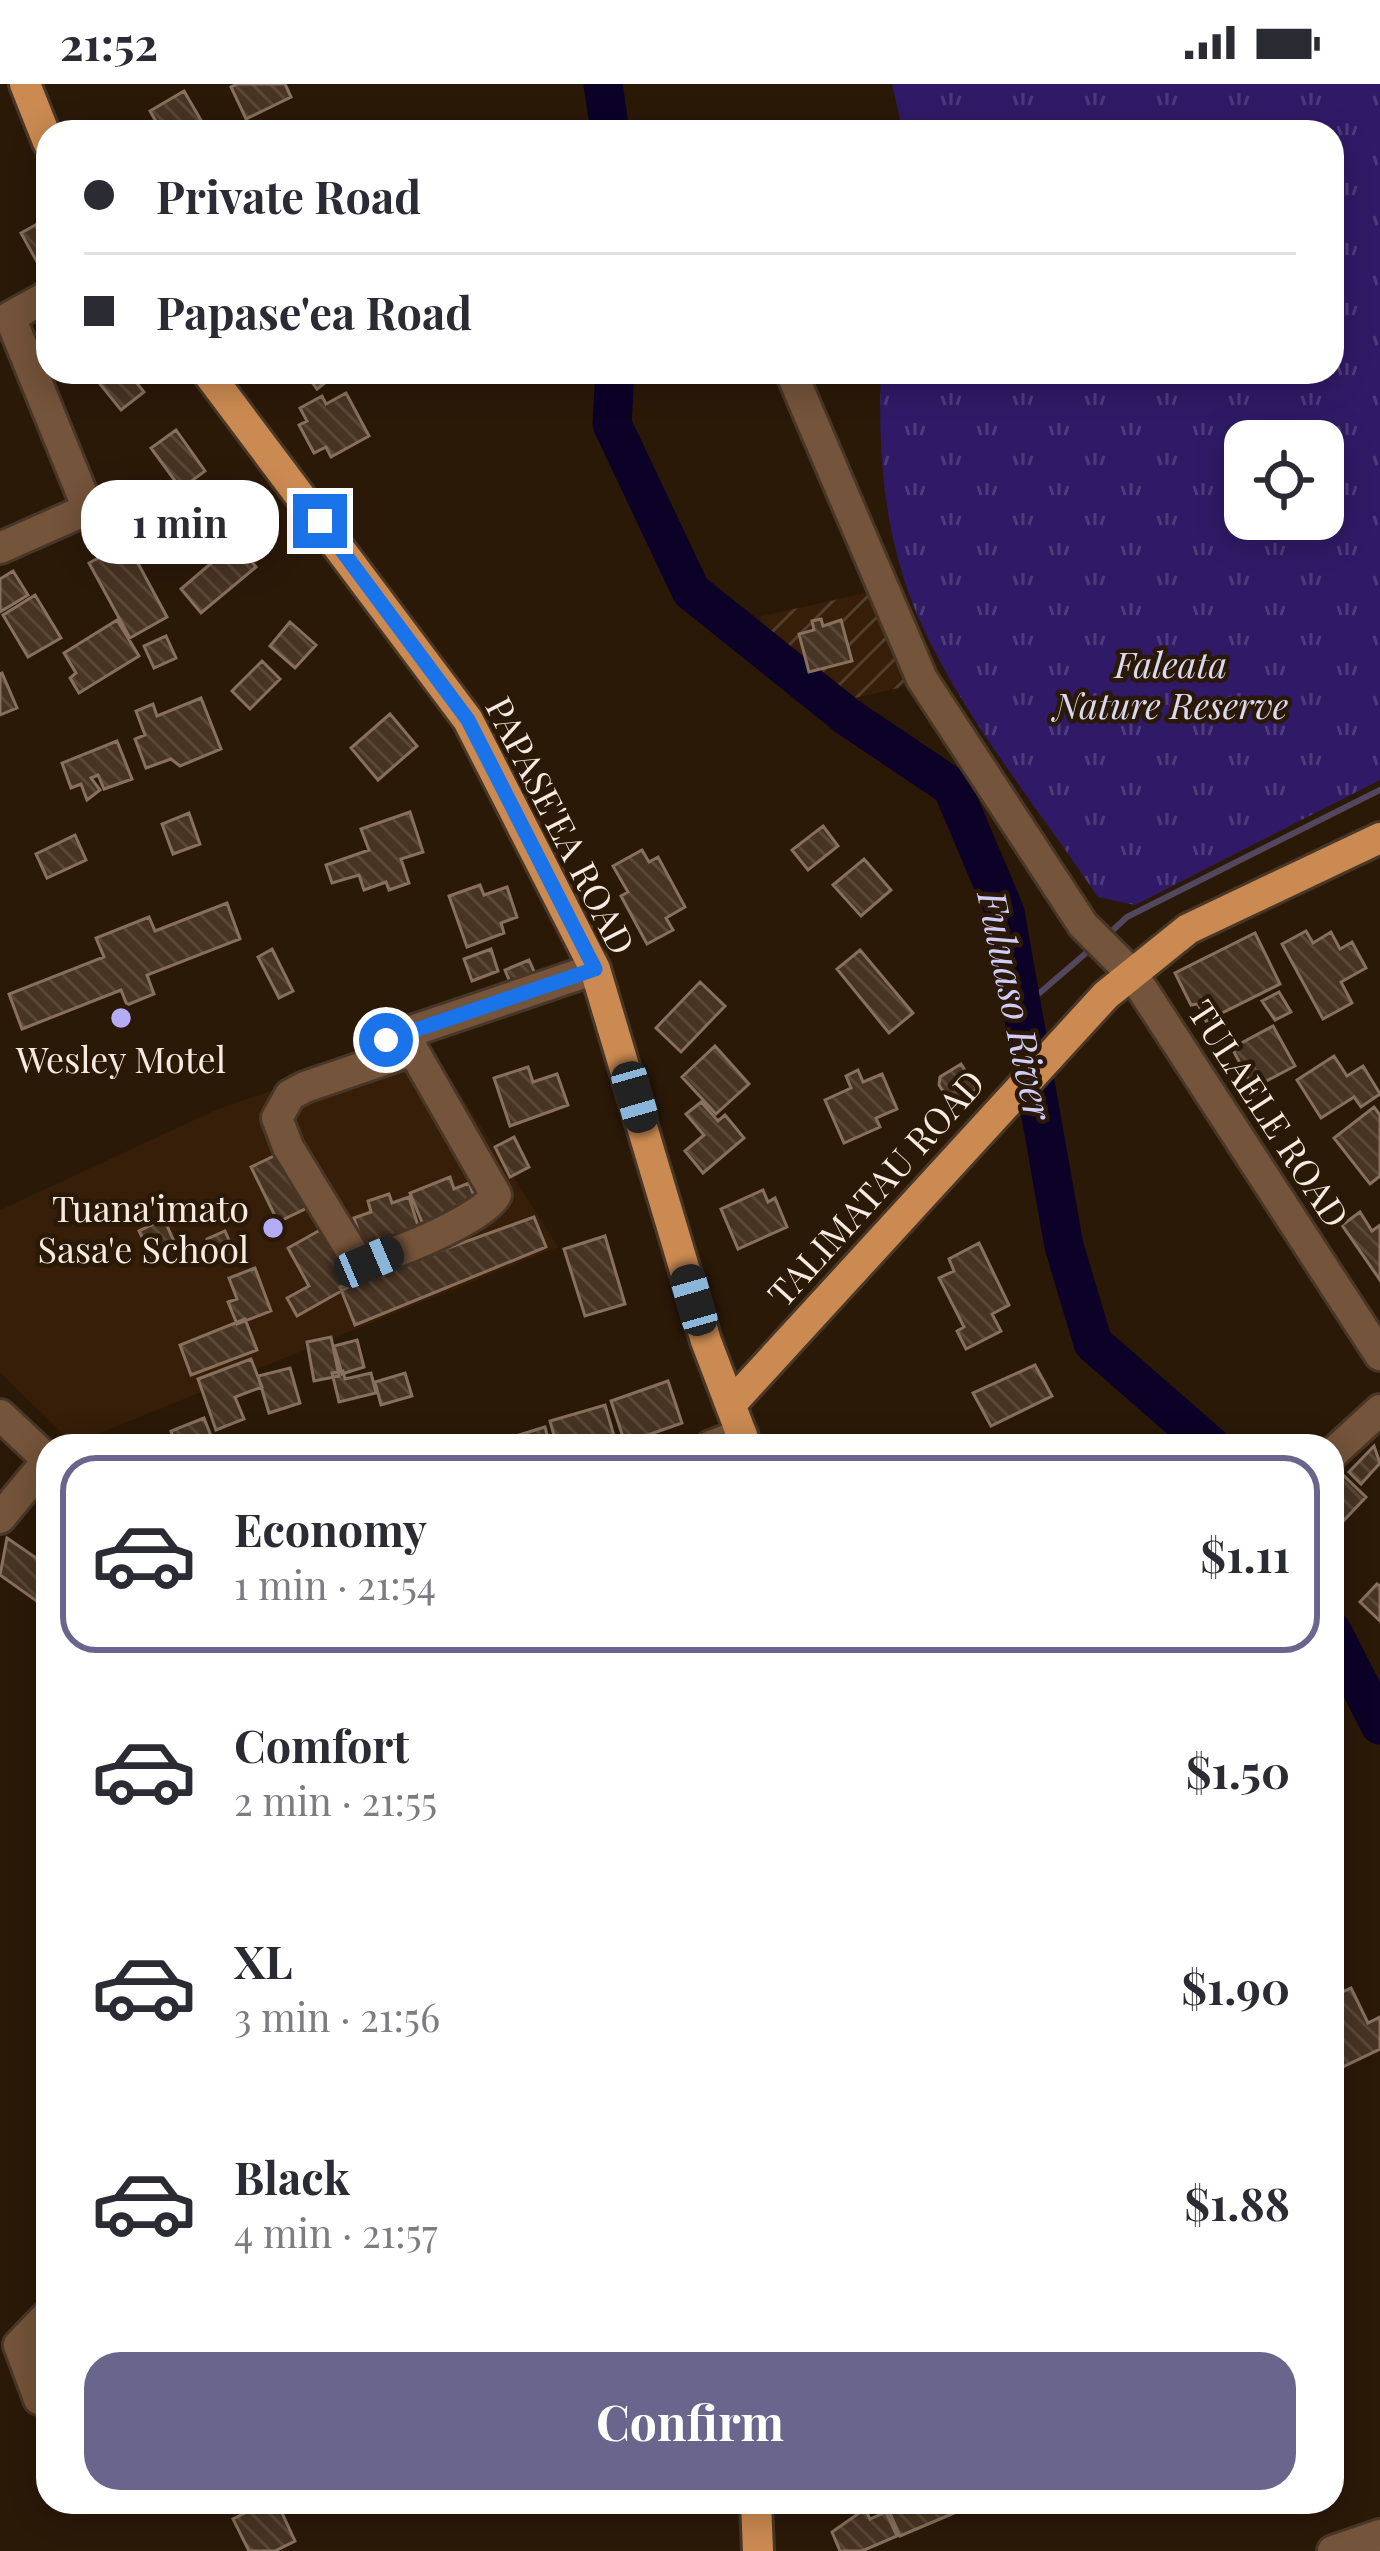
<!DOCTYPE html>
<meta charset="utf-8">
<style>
body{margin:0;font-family:"Playfair Display",serif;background:#f2f2f3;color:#2b2b33;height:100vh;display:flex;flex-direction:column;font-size:45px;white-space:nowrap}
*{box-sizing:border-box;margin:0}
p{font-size:39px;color:#7c7c81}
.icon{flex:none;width:66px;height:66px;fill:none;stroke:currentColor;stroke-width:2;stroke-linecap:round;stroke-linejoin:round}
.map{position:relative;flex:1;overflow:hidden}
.details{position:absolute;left:36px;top:1350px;width:1308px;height:1080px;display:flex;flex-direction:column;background:#fff;border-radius:36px;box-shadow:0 6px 30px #0003}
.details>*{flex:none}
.hud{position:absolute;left:36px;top:36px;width:1308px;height:264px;border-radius:36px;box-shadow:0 6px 30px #0003;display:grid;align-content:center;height:264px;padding:0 48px;background:#fff}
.fabs{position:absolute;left:1224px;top:336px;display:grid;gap:24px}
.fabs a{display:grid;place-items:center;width:120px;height:120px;border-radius:24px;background:#fff;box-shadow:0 6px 30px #0003;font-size:60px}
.end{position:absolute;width:54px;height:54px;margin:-27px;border:15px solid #1a73e8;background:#fff;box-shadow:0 0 0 6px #fff}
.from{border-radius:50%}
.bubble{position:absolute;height:84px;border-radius:36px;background:#fff;box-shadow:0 6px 30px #0003;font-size:39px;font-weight:700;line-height:84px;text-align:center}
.car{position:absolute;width:36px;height:72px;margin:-36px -18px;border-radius:15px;box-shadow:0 0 9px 3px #0007;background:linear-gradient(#222 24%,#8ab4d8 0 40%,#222 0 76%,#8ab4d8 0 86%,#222 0)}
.hud b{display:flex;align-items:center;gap:42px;height:114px;font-size:45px}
.hud b+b{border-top:3px solid #e1e1e2}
.hud i{width:30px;height:30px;background:#2b2b33}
ul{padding:21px 0 0;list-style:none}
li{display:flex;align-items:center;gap:36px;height:198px;margin:0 24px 18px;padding:0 24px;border:6px solid transparent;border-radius:36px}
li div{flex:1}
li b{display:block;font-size:45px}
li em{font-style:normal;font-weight:700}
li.selected{border-color:#69658c}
li>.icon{width:108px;height:108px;stroke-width:1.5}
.action{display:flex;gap:24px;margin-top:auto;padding:24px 48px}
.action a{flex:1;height:138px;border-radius:36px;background:#69658c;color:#fff;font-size:48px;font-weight:700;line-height:138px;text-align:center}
.status{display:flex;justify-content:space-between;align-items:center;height:84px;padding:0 60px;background:#fff;direction:ltr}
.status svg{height:33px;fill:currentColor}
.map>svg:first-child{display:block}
.built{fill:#361e08}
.industrial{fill:url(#industrial-furrows)}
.park{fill:url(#park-tufts);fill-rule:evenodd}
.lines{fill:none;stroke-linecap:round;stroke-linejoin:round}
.stream{stroke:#52475e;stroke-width:6}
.river{stroke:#0c0127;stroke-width:39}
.building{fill:url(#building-back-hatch);stroke:#87705d;stroke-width:3}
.minor-casing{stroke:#483626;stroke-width:36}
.major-casing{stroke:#483626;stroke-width:36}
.minor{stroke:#74543a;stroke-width:30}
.major{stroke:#cb8a51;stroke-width:30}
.route{stroke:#1a73e8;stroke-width:15}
.poi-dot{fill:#b5acf8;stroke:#2b1908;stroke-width:4.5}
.labels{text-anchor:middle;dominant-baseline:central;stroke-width:9;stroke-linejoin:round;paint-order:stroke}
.park-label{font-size:36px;font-style:italic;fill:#dad9f0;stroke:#2b1908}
.street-label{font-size:36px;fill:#f7eae0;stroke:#2b1908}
.poi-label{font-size:36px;fill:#f7eae0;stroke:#2b1908}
.water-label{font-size:39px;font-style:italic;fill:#d1cdfa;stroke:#2b1908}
</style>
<div class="status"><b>21:52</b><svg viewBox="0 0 49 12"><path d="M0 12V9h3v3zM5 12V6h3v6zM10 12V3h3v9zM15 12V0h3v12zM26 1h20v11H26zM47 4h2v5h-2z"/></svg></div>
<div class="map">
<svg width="1380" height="2467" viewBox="0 0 1380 2467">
<defs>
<pattern id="industrial-furrows" width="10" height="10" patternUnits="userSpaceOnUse" patternTransform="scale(3)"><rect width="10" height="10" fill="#361e08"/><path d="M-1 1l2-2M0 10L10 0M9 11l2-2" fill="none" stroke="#543f2c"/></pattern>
<pattern id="park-tufts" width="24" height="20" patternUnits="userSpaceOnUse" patternTransform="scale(3)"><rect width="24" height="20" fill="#301a67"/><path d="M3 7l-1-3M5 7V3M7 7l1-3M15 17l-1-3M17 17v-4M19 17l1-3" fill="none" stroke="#4f3b7c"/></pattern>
<pattern id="building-back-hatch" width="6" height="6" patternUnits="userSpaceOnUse" patternTransform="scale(3)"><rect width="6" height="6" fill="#483423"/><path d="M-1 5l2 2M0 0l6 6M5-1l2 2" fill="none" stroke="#5a4838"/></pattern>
</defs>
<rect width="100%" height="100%" fill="#2b1908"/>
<path class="built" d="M424,953L558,1163L73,1360L0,1288V1126L218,1025Z"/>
<path class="industrial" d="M870,508L907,602L837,618L798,584L759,533Z"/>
<path class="park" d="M892,0H1380V696L1135,821L1098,813C1036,720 939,604 905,498C883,432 878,357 881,288H1332V48H903ZM1245,357H1323V435H1245Z"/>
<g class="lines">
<path class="stream" d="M1113,846L1127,833L1380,706
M1020,926L1086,869"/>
<path class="river" d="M603,0L610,48
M615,288L612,340L691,507L848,633L952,703L1005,828L1064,1162L1093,1259L1211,1362
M1332,1547L1380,1641"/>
</g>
<path class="building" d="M237,0H285L291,13L246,35L231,3Z
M184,7L202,38L185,48H162L150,27Z
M48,134V193L46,194L21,149Z
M115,288H128L144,308L121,326L100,300Z
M292,288H339L317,305L306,290L298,296Z
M346,309L369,352L331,373L326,363L314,369L299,341L307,337L300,324L322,312L326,320Z
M176,346L205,387L181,405L151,364Z
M236,458L256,483L201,529L181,505Z
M127,459L167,533L130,554L89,479Z
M13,487L28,511L0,528V495Z
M35,511L61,554L28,573L3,531Z
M821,535L823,542L841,536L852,577L809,588L799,550L814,546L812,537Z
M117,536L139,572L79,609L70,594L76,589L64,569Z
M290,538L316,561L295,584L270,562Z
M166,552L176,574L154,584L144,562Z
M262,577L280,595L250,625L232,607Z
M2,589L17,624L0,631V590Z
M201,614L221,665L180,682L171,675L146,684L135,655L145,651L136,627L153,620L157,632Z
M390,630L417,662L378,696L351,664Z
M117,657L132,695L104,705L98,691L91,694L100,706L87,716L81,700L71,704L62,679Z
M410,728L423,768L401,775L409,799L389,806L386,798L364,806L359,791L332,799L326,781L369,766L361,745Z
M189,729L200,760L173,770L162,740Z
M823,742L838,762L808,786L792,766Z
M75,751L86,776L47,794L36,770Z
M642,766L649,778L658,773L685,823L666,834L673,846L647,860L621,812L628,808L613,782Z
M864,775L891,806L861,832L833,801Z
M480,801L484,811L507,803L517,833L501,839L504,849L467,863L449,812Z
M227,819L240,855L147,891L154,910L127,921L121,906L22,945L9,910L104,873L96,854L149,833L155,847Z
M1306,847L1313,859L1331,848L1340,865L1352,858L1366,884L1341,898L1352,919L1323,935L1282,860Z
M1255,849L1280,900L1206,937L1198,920L1191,921L1175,889Z
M272,865L293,907L279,914L258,873Z
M491,865L498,887L472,897L464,875Z
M860,866L913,929L889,949L837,885Z
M529,876L536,892L512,903L505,886Z
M700,898L725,922L681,968L656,944Z
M1279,908L1291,928L1275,936L1262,917Z
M1273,942L1295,982L1253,1004L1232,964Z
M715,962L749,1000L716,1030L682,993Z
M1334,972L1347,992L1363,982L1380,1010L1361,1023L1354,1013L1321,1034L1297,996Z
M961,980L977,1005L952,1021L939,1001L940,993Z
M528,983L533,998L557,990L568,1021L510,1042L494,994Z
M858,986L863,998L882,990L897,1025L876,1034L880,1043L844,1059L825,1016L851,1004L846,992Z
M701,1018L718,1037L725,1031L744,1054L703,1089L685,1067L704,1051L686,1030Z
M1374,1023L1380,1031V1092L1370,1100L1334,1054Z
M514,1053L529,1083L510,1093L495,1063Z
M280,1069L307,1124L278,1138L251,1083Z
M450,1093L454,1105L469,1099L478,1122L424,1143L410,1109Z
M763,1106L768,1118L775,1114L787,1143L738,1165L721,1125Z
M389,1110L392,1119L409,1113L420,1148L365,1167L354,1134L371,1128L368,1117Z
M1360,1128L1372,1147L1380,1141V1196L1342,1141Z
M534,1133L546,1163L355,1241L340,1203Z
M164,1135L176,1162L152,1174L139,1147Z
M322,1145L352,1201L297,1232L287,1214L309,1202L288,1164Z
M225,1147L234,1168L215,1176L207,1155Z
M605,1152L625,1220L585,1232L564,1165Z
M979,1159L1009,1221L992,1230L1001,1247L966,1265L957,1247L964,1243L939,1194L954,1187L949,1175Z
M255,1184L271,1227L237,1240L228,1218L237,1215L229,1194Z
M245,1235L257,1266L191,1291L180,1261Z
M331,1253L339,1292L314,1297L307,1258Z
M357,1256L364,1283L342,1290L334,1262Z
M251,1275L262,1303L235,1313L244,1335L216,1346L198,1295Z
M1035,1281L1052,1312L991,1342L973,1309Z
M290,1284L300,1319L269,1329L258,1292Z
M343,1287L345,1295L371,1289L376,1309L339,1318L332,1289Z
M405,1289L412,1312L381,1321L375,1298Z
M668,1297L682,1339L625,1359L611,1317Z
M605,1321L617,1362H557L550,1337Z
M204,1334L215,1362H176L171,1347Z
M545,1343L550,1362H491L490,1360Z
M1374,1362L1380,1379L1361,1400L1349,1388Z
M1340,1388L1366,1413L1332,1449V1397Z
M7,1454L48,1482V1525L0,1491Z
M1377,1500L1380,1502V1537L1360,1518Z
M1351,1904L1368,1939L1380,1933V1965L1332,1988V1913Z
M250,2418H277L295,2457L275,2467H249L233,2435L253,2425Z
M899,2418H980L900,2452L890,2429L901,2424Z
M865,2425L870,2435L886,2428L897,2452L862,2467H840L832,2448Z"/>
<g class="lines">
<defs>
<path id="minor" d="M791,288L922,595L1083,841L1133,891L1380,1271
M0,464L88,425L10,233L48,212
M408,949L413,966L496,1111C484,1134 386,1176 358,1178L288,1063L277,1034L290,1011L305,1003L413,966
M391,954L595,885
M0,1331L48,1376L0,1434
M711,1362L742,1350
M1332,1370L1380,1326
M39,2315L19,2261L48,2231
M1333,2467L1380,2451"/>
<path id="major" d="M25,0L48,58
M207,288L468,636L595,885L706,1257L746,1362
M732,1319L1106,911L1188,845L1380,754
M756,2418L758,2467"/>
</defs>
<use href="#minor" class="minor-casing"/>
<use href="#major" class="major-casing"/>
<use href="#minor" class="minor"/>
<use href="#major" class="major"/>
</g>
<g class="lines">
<path class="route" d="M320,437L468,636L595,885L386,956"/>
</g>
<g class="poi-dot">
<circle cx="121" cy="934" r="12"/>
<circle cx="273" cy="1144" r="12"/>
</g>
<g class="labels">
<g class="park-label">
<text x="1171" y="579">Faleata<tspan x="1171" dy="41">Nature Reserve</tspan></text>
</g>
<g class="street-label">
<text transform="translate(562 741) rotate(63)">PAPASE'EA ROAD</text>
<text transform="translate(1270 1029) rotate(57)">TULAELE ROAD</text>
<text transform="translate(875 1103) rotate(-48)">TALIMATAU ROAD</text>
</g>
<g class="poi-label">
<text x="121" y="974">Wesley Motel</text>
<text x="249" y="1123" text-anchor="end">Tuana'imato<tspan x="249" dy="41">Sasa'e School</tspan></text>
</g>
<g class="water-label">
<text transform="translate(1017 921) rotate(78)">Fuluaso River</text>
</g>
</g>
</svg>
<div class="fabs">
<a><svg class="icon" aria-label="locate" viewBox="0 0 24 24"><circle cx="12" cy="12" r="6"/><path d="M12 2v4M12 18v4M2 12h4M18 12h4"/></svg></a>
</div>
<i class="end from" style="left:386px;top:956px"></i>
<i class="end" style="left:320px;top:437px"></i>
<div class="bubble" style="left:81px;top:396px;width:198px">1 min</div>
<i class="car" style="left:635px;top:1013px;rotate:164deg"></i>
<i class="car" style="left:369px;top:1178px;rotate:67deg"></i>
<i class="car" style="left:694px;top:1216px;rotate:344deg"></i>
<div class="hud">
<b><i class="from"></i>Private Road</b>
<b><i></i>Papase'ea Road</b>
</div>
<section class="details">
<ul>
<li class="selected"><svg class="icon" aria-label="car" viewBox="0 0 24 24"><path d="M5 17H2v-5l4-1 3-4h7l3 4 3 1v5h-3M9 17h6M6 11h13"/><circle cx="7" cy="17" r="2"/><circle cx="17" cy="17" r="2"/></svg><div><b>Economy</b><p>1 min · 21:54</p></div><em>$1.11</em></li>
<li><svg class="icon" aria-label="car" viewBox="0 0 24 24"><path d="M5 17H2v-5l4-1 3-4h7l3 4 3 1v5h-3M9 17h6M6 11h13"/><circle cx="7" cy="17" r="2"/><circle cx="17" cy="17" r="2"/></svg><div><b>Comfort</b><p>2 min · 21:55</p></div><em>$1.50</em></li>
<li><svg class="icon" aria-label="car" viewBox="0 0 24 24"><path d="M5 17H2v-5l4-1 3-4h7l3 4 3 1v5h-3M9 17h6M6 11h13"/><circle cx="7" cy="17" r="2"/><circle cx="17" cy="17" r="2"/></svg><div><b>XL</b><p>3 min · 21:56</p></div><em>$1.90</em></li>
<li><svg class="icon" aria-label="car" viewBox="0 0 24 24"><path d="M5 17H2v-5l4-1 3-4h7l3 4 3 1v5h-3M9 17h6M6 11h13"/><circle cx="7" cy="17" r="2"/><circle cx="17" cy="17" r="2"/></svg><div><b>Black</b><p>4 min · 21:57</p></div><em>$1.88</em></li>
</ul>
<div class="action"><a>Confirm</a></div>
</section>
</div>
